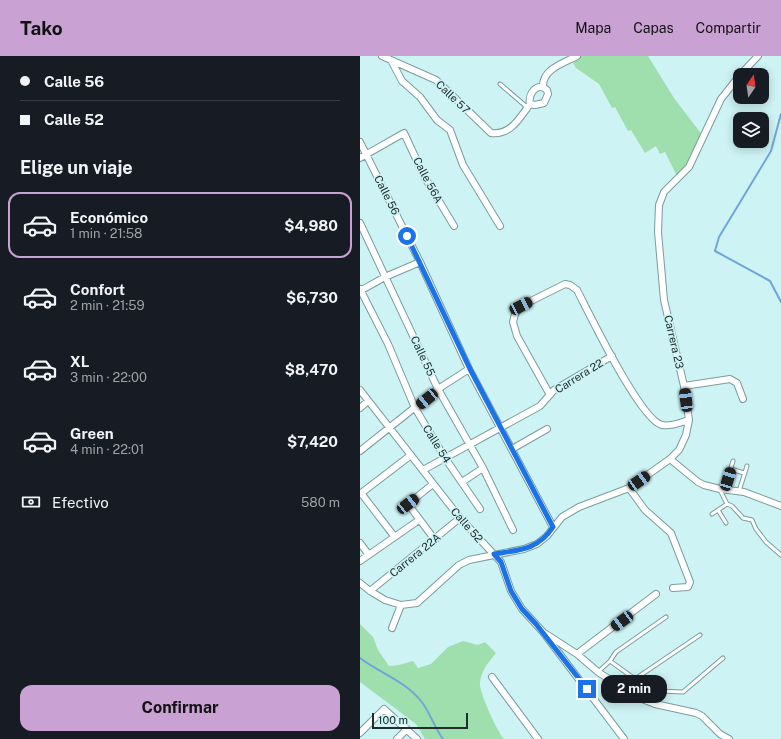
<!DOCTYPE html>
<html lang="es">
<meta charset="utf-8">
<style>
body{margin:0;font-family:"Public Sans",sans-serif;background:#20242c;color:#f1f3f6;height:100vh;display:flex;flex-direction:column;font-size:15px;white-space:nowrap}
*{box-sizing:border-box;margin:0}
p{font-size:13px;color:#9ea1a6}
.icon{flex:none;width:22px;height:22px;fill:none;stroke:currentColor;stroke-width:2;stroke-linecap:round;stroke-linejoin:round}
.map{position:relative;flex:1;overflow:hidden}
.panel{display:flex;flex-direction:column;background:#171b24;width:360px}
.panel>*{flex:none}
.hud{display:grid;align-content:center;height:88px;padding:0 20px;background:#171b24}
.needle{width:26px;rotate:13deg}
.buttons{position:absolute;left:373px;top:12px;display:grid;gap:8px}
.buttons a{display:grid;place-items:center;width:36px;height:36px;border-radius:8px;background:#171b24;box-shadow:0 2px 10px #0003;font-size:20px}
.scale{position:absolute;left:12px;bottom:10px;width:96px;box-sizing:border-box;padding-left:4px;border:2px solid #202e2f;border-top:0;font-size:11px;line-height:14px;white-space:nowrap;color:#202e2f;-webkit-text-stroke:3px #cdf3f4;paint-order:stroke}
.end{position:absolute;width:18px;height:18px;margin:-9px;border:5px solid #1a73e8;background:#fff;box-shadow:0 0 0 2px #fff}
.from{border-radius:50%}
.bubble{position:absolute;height:28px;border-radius:12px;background:#171b24;box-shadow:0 2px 10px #0003;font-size:13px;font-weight:700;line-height:28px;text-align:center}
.car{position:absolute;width:12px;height:24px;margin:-12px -6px;border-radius:5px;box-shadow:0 0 3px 1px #0007;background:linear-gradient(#222 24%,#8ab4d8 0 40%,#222 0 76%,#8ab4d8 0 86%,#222 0)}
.hud b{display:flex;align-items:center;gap:14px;height:38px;font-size:15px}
.hud b+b{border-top:1px solid #363941}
.hud i{width:10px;height:10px;background:#f1f3f6}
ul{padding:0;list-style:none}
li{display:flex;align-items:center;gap:12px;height:66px;margin:0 8px 6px;padding:0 12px;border:2px solid transparent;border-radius:12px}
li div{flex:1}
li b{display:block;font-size:15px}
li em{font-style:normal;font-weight:700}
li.on{border-color:#c9a1d2}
li>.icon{width:36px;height:36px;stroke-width:1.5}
h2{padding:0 20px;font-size:18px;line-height:48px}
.pay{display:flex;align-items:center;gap:10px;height:44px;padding:0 20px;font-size:15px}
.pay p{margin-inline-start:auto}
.action{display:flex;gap:8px;margin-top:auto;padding:8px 20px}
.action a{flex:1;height:46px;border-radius:12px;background:#c9a1d2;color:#111;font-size:16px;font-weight:700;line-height:46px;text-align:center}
header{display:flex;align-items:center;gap:24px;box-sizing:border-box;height:56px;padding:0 20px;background:#c9a1d2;color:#111}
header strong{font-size:19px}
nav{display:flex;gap:22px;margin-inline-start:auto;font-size:14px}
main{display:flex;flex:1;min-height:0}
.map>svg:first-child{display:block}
.green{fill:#9fdfad}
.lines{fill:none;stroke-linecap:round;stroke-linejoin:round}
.stream{stroke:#6fa5d9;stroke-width:2}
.lane-casing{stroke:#7a9d9f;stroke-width:5}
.street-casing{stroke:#7a9d9f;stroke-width:8}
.lane{stroke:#fff;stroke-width:3}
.street{stroke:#fff;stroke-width:6}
.route{stroke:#1a73e8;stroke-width:5}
.labels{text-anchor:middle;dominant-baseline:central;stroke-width:3.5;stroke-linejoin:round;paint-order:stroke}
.street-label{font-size:11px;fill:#202e2f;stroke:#cdf3f4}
</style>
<header>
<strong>Tako</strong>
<nav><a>Mapa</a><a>Capas</a><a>Compartir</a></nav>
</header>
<main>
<section class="panel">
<div class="hud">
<b><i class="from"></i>Calle 56</b>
<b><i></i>Calle 52</b>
</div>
<h2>Elige un viaje</h2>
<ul>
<li class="on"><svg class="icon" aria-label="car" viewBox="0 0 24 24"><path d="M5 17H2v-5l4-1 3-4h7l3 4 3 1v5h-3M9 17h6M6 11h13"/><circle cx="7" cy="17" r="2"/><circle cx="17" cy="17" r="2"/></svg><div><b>Económico</b><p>1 min · 21:58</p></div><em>$4,980</em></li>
<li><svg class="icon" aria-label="car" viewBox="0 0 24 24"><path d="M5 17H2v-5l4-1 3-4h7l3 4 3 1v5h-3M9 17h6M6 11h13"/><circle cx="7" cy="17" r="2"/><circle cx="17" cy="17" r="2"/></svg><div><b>Confort</b><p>2 min · 21:59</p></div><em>$6,730</em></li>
<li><svg class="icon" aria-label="car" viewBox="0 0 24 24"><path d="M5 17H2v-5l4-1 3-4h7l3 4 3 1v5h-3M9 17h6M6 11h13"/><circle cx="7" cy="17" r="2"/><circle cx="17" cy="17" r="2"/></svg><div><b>XL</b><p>3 min · 22:00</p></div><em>$8,470</em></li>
<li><svg class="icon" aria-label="car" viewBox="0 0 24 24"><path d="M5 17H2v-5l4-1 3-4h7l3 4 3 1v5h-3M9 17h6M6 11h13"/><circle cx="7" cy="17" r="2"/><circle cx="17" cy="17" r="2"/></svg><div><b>Green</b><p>4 min · 22:01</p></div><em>$7,420</em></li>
</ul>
<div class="pay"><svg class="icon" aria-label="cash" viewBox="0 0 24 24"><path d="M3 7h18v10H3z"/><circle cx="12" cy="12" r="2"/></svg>Efectivo<p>580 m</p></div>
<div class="action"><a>Confirmar</a></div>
</section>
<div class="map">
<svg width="421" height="683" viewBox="0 0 421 683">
<rect width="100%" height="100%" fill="#cdf3f4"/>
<path class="green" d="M217,0H288L314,42L343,80L336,98L318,122L305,96L300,98L296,90L285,97L271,74L268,75L255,51L252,52L239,28L216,12L211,3Z
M0,568L13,581L18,594L29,610L39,609L53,605L58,612L71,608L88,591L103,585L118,589L125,586L136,597C128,607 122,613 120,626C118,634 137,675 144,683H65L56,668L0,626Z"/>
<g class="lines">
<path class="stream" d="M421,58L411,95L359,181L355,195L410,225L421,246
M0,602C20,617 45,625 61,645C70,656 74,671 83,683"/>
<defs>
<path id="lane" d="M140,28L168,52
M371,413L384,417
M364,434L373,405
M379,435L387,410
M367,448L372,450L383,462L392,464L396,473L406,486L421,499
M358,454L366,467
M352,458L367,448L360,434
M250,605L275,623L299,635L323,636L363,602
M238,616L250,605L256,596L306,561
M275,623L340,579"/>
<path id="street" d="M22,0L76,24L131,77C151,79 159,63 170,48C168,38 177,25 187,34L188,38L184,47L175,49L170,48
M32,6L42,25L60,41L77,64L90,74L103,109L140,170
M380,19L398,0
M183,31C182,13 204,7 217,0
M0,86L60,206L109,313L193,471
M0,102L44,77L64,120L94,170
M0,167L78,333L123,412L153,474
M0,233L28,288L55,352L85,402L120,453
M0,235L25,221L60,206
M324,330L370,323L377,327L383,343
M0,334L100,462L141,506L151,535L162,553L183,576L264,683
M190,339L157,280L153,266L155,258L161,250L205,228L210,229L217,234C229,257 280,364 302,369C311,371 321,366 329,364
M0,352L8,345
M152,393L187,373
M0,395L78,333L109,313
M310,403L338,426L344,429L360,433L384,436L421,450
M63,414L180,350L194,334L252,300
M102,426L123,412
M73,428L48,448L75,484
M269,432L285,454L311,477L330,526L328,531L313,532
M1,437L34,480
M0,438L51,399
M0,487L9,499
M0,505L59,464
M0,527L10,535L25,544L41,549L57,547L99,509L109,504L164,493L177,488L187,480L202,461L219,451L269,432L310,403L319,394L326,379L329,364L324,330L304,244L298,176L299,149L304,136L329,111L361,43L380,19
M10,535L100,462
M32,572L41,549
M186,578L217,598L238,616L277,641L295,648L336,657L342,660L360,678L369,683
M217,598L296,538
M132,621L178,683
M0,677L24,653L57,683
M37,683L47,673"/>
</defs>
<use href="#lane" class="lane-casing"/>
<use href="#street" class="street-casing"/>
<use href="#lane" class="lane"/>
<use href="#street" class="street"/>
</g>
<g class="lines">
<path class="route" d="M47,180L110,313L193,471C178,494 159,494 134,498L141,506L151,535L162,553L176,568L227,633"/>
</g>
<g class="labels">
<g class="street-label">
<text transform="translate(93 41) rotate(44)">Calle 57</text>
<text transform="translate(68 124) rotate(62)">Calle 56A</text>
<text transform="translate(27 139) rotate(63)">Calle 56</text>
<text transform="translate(314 286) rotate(77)">Carrera 23</text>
<text transform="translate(63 300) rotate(65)">Calle 55</text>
<text transform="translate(219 320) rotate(-32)">Carrera 22</text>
<text transform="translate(77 388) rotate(58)">Calle 54</text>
<text transform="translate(107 469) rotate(49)">Calle 52</text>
<text transform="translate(55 499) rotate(-39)">Carrera 22A</text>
</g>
</g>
</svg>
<div class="buttons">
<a><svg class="needle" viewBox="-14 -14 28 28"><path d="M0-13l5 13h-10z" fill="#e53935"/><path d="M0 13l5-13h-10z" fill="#9ea1a6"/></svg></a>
<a><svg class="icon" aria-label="layers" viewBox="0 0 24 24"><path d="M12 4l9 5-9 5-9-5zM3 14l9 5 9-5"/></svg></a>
</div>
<div class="scale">100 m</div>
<i class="end from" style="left:47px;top:180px"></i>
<i class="end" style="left:227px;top:633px"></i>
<div class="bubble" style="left:241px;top:619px;width:66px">2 min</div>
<i class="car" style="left:161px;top:250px;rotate:63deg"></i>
<i class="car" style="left:67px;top:343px;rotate:231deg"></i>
<i class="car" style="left:326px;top:344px;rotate:353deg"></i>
<i class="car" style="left:368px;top:423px;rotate:17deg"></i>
<i class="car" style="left:279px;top:425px;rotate:55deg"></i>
<i class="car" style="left:48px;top:448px;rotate:52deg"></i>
<i class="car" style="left:262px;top:565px;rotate:234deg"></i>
</div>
</main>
